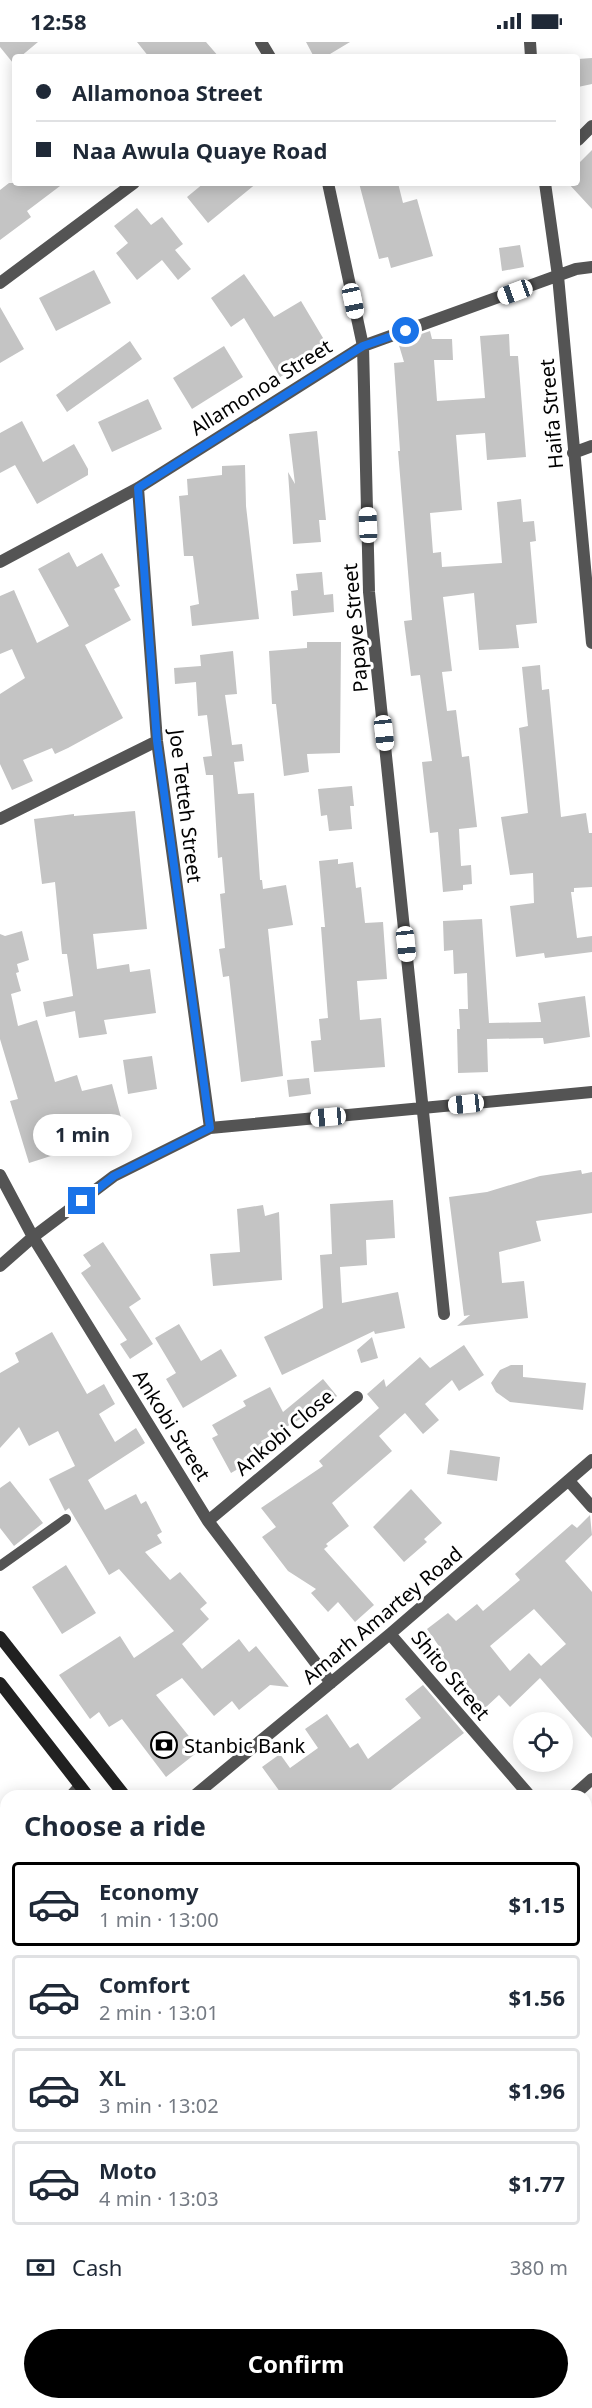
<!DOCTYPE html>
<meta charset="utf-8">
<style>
body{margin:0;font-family:"Noto Sans",sans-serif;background:#f2f2f3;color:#1f2937;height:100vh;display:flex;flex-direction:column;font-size:22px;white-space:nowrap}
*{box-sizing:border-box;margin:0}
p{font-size:20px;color:#747a83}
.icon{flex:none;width:33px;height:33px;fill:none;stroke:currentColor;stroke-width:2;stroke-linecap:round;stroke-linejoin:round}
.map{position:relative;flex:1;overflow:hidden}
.panel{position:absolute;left:0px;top:1748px;width:592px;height:620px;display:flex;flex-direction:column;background:#fff;border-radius:18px 18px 0 0;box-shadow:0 3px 15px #0003}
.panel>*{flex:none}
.banner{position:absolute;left:12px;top:12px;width:568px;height:132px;border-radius:6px;box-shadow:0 3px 15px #0003;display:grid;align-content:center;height:132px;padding:0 24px;background:#fff}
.controls{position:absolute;left:513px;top:1670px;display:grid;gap:12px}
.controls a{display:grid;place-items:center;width:60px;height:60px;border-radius:50%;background:#fff;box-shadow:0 3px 15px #0003;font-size:30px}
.end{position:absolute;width:27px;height:27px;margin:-14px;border:8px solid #1a73e8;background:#fff;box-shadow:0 0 0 3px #fff}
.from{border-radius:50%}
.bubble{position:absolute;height:42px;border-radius:21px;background:#fff;box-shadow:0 3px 15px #0003;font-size:20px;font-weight:700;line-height:42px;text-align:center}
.car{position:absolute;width:18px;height:36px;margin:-18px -9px;border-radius:8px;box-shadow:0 0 4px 2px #0007;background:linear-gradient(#fff 24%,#345 0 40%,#fff 0 76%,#345 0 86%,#fff 0)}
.banner b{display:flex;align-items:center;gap:21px;height:57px;font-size:22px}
.banner b+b{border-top:2px solid #e0e1e3}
.banner i{width:15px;height:15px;background:#1f2937}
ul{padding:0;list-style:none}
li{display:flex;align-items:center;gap:18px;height:84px;margin:0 12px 9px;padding:0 12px;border:3px solid #e0e1e3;border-radius:6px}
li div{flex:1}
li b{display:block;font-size:22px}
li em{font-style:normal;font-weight:700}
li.on{border-color:#000}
li>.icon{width:54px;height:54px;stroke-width:1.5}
h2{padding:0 24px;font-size:27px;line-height:72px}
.pay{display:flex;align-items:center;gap:15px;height:66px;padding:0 24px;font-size:22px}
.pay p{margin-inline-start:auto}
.cta{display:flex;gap:12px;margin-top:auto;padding:12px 24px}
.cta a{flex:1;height:69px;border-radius:36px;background:#000;color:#fff;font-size:24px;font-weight:700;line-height:69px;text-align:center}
.status{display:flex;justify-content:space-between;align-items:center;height:42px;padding:0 30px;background:#fff;direction:ltr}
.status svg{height:16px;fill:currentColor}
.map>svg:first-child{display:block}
.building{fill:#c4c4c4;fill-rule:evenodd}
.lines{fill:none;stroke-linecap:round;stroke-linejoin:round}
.lane{stroke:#545454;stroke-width:10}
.street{stroke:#545454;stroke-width:12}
.secondary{stroke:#212121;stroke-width:12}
.route{stroke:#1a73e8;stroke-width:8}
.labels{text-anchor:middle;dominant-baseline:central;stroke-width:6;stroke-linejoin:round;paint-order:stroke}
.street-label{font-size:20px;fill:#000;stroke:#fff}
.poi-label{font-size:20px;fill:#000;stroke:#fff;text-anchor:start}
</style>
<div class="status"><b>12:58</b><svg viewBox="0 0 49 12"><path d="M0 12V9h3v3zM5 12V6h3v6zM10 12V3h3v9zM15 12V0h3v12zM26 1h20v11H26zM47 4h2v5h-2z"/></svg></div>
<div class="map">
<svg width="592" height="2366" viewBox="0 0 592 2366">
<rect width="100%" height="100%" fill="#fff"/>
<path class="building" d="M0,0H38L20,15H15L13,21L0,5Z
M137,0H206L219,15H149Z
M306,0H350L325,15H314Z
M592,16V42L578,45V17Z
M592,108V167L568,141H578V122Z
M9,141H64L27,169L31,175L0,198V148Z
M204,141H257L208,181L187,155Z
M359,141H398L403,161L417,157L433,214L391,226L388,215L379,217Z
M137,166L151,183L162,175L183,202L175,208L191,227L178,238L162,218L137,238L116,211L128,201L114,184Z
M520,203L524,225L502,229L499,206Z
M94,228L111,261L56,289L39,256Z
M244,232L274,275L301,259L329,306L280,335L244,276L231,285L211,256Z
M0,265L24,307L0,321Z
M430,289L432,297H452L453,318H434L437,359L485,356L480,294L509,292L510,314H518L526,415L487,418L485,391L456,393L462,468L430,471L433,511L441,510L442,525L502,521L497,460L521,457L523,480L534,479L536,499L530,500L537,581L516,583L519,606L479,608L474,551L443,555L452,629L442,630L447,669L456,668L462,715L469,714L477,785L459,787L461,824L471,823L472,842L463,843V848L443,850L438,790L430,791L422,720L432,719L420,633L411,634L404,579L412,578L398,409H400L394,321L404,320L398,300Z
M130,299L142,317L67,370L56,353Z
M224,304L243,335L192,367L173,336Z
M148,357L162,387L112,410L98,380Z
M22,379L43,420L74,402L88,427V433L37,462L15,423L0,431V391Z
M317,389L326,478H319L321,500L293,502L288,430L295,442L289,392Z
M245,423L246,464L259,577L192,584L190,564L199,562L193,514H184L179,454L188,453L187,437L222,433V424Z
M69,510L77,525L102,511L120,544L114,547L131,578L85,603L123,676L68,706L55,712L52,706L23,718L33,739L12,748L0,722V652L25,636L12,607L0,612V554L14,548L37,601L69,584L38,527Z
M322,530L324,553L333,552L334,570L293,574L291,549L298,548L296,532Z
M307,600H341L340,711L307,712L309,730L284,734L276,662H272L269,609L307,606Z
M233,609L237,652L225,653L232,703L242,702L244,719L234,720L238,752L254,751L260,838H262L263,847L286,843L293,883L268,887L283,1034L241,1040L229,934L223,935L219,907L225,906L220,852L225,851L222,815L218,816L213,733H206L203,715L212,714L207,673L198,674L196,640L175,642L174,626L201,624L200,613Z
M540,623L542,648L549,647L561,775L586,771L589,791H592V845L574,846V850H571L577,896L592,894V910L545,916L544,911L516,915L510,864L534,861L533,831L510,833L501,775L528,771L519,686L528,684L522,625Z
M352,744L354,764H350L352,787L329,789L327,773L321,774L318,747Z
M135,769L147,887L93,892L97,927L129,922L130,930L150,927L156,971L104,978L107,992L79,996L75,969L46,975L43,960L73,954L67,912H62L55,840L42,842L34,777L74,772V774Z
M338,817V822L353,820L356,846L361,845L365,881L383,880L387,937L357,939L360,978L381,976L385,1025L314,1030L311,999L321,998L319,977L328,976L321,885H325L319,819Z
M482,877L489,981L541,980L538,961L585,954L590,995L544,1002L543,996L487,997L488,1030L458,1031L457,987H460L459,967H468L467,931L454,932L453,908L444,909L443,879Z
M22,889L29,918L17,922L19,930L16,931L21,949L11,952L18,984L37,978L55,1040L77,1033L82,1049L112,1042L126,1094L102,1104L101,1098L29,1121L10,1059L18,1057L0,997V892L5,894Z
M152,1014L157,1047L128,1052L123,1018Z
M309,1036L311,1052L289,1055L287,1038Z
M581,1128L582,1132L592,1130V1171L536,1179L541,1199L499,1210L502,1241L524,1239L528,1276L457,1284L470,1273L464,1274L449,1155L487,1150L540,1134Z
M393,1158L395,1196L366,1198L367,1223L340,1225L342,1261L398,1250L405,1286L375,1292L374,1289L282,1333L264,1295L323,1266L320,1213L332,1212L330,1162Z
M263,1163L265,1174L279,1170L282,1238L213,1244L210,1212L240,1210L237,1167Z
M103,1200L141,1257L129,1265L153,1302L130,1317L120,1302L127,1298L81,1231L91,1224L83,1213Z
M179,1282L201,1319L221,1307L237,1334L183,1366L166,1337L176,1331L155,1296Z
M52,1290L87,1352L104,1342L115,1362L99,1372L115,1400L136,1386L145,1401L88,1438L105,1468L136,1452L141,1462L146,1459L162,1490L157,1493L162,1501L145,1510L170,1538L180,1530L207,1561L200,1567L209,1577L182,1602L202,1627L239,1597L249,1610L256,1604L289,1645L270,1643L239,1668L232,1659L214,1674L182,1636L156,1653L200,1708L166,1735L122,1677L109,1685L99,1670L90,1677L59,1633L120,1594L134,1616L174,1589L119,1527L109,1533L69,1466L65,1469L49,1437L75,1424L58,1389L29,1404L19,1385L0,1406V1331L19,1320L15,1311Z
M372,1295L378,1316L361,1321L357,1308Z
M464,1303L484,1333L459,1349L452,1338L425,1362L439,1378L423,1392L405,1371L379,1394L392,1409L332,1461L349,1484L326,1502L328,1504L324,1507L374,1563L355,1580L338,1560L328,1570L311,1551L316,1547L288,1529L262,1495L276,1485L261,1466L323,1424L319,1419L379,1366L367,1352L384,1337L386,1345L420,1315L430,1326Z
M511,1323H523V1335L586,1341L583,1368L510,1360L496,1350L491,1341L500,1328Z
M323,1337L337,1354L314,1374L311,1371L261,1399L267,1410L231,1431L212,1396L218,1393L212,1383L246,1364L243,1359L270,1345L283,1370Z
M450,1408L500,1415L497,1439L447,1432Z
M10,1439L43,1481L14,1504L0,1486V1446Z
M411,1447L442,1481L424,1497L427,1500L404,1520L373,1485Z
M590,1473L592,1493L565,1519L592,1550V1696L540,1636L510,1665L499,1653L485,1666L452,1629L441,1611L443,1610L427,1587L448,1571L456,1579L477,1562L483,1569L520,1538L515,1532L572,1482L577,1486ZM534,1567L566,1602L541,1624L529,1611L510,1629L490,1604Z
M66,1523L96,1571L62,1592L32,1545Z
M423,1643L464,1691L383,1754H283L262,1725L280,1712L290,1726L318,1706L305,1687L327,1672L350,1706L358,1701L368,1717L421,1676L405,1657Z"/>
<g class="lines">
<path class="lane" d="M0,1524L66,1477"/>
<path class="street" d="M261,0L270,15
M530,0L531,15
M578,98L592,84
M328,141L363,304L369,550L444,1272
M545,141L558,234L592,601
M0,241L134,141
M573,411L592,404
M138,446L157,699L210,1086
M0,520L138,446L363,304L576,227L592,225
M0,777L157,699
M0,1133L33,1195L208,1479L331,1641
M0,1224L33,1195L114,1134L210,1086L592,1050
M569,1439L592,1465
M208,1479L357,1355
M390,1592L530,1754
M71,1754L80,1744
M194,1754L390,1592L592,1418
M573,1754L592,1737
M586,1813L592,1817
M0,1825L6,1819
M586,2073L592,2068
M0,2144L6,2138
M0,2184L6,2191
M82,2366L87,2361
M441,2366L446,2361"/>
<path class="secondary" d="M0,1595L125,1754
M0,1641L88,1754
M586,2268L592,2275
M586,2312L592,2318"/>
</g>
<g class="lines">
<path class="route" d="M82,1159L114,1134L210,1086L157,699L138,446L363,304L406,289"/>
</g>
<defs>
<symbol id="bank-ring" viewBox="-11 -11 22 22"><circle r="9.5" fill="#fff" stroke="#000" stroke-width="1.5"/><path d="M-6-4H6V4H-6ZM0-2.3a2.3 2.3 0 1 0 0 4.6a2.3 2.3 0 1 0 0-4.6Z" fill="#000"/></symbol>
</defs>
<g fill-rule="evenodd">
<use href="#bank-ring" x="149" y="1688" width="30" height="30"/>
</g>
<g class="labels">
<g class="street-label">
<text transform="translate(261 345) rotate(-32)">Allamonoa Street</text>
<text transform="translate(551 372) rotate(-95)">Haifa Street</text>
<text transform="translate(355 586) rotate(-95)">Papaye Street</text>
<text transform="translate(186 764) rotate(83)">Joe Tetteh Street</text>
<text transform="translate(172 1383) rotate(58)">Ankobi Street</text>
<text transform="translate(284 1390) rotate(-40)">Ankobi Close</text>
<text transform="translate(382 1573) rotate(-40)">Amarh Amartey Road</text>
<text transform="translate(451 1633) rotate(50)">Shito Street</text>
</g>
<g class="poi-label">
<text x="184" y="1703">Stanbic Bank</text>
</g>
</g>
</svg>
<div class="controls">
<a><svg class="icon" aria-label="locate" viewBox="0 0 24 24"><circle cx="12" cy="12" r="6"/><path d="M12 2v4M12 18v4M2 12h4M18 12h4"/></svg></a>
</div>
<i class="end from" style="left:406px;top:289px"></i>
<i class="end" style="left:82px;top:1159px"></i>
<div class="bubble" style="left:33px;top:1072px;width:99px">1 min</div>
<i class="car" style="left:515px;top:250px;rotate:250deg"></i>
<i class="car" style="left:353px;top:259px;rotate:168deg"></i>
<i class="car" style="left:368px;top:483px;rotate:358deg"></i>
<i class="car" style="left:384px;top:691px;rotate:174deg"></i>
<i class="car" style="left:406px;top:902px;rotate:174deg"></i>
<i class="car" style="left:466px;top:1062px;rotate:264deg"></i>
<i class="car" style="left:328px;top:1075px;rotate:265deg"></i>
<div class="banner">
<b><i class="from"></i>Allamonoa Street</b>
<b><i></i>Naa Awula Quaye Road</b>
</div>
<section class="panel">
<h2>Choose a ride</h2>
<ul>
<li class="on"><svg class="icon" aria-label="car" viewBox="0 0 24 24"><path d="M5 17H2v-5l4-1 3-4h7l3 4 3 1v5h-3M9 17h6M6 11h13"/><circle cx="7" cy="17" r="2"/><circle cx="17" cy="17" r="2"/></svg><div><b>Economy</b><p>1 min · 13:00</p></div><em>$1.15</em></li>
<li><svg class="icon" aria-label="car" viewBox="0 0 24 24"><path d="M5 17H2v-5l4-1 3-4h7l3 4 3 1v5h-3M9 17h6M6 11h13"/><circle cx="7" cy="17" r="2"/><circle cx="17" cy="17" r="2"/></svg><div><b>Comfort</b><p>2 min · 13:01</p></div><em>$1.56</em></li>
<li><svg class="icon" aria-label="car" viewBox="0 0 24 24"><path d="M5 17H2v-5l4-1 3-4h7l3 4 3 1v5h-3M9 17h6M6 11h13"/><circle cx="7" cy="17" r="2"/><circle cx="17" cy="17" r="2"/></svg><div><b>XL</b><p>3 min · 13:02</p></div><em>$1.96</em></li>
<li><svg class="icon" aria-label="car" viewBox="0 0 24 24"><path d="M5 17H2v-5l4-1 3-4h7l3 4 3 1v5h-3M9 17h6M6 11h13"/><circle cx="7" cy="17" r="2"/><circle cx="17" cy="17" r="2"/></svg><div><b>Moto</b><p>4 min · 13:03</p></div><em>$1.77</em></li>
</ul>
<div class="pay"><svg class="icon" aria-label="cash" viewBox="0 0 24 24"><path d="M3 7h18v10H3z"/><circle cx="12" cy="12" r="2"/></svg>Cash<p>380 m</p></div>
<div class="cta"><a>Confirm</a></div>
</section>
</div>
